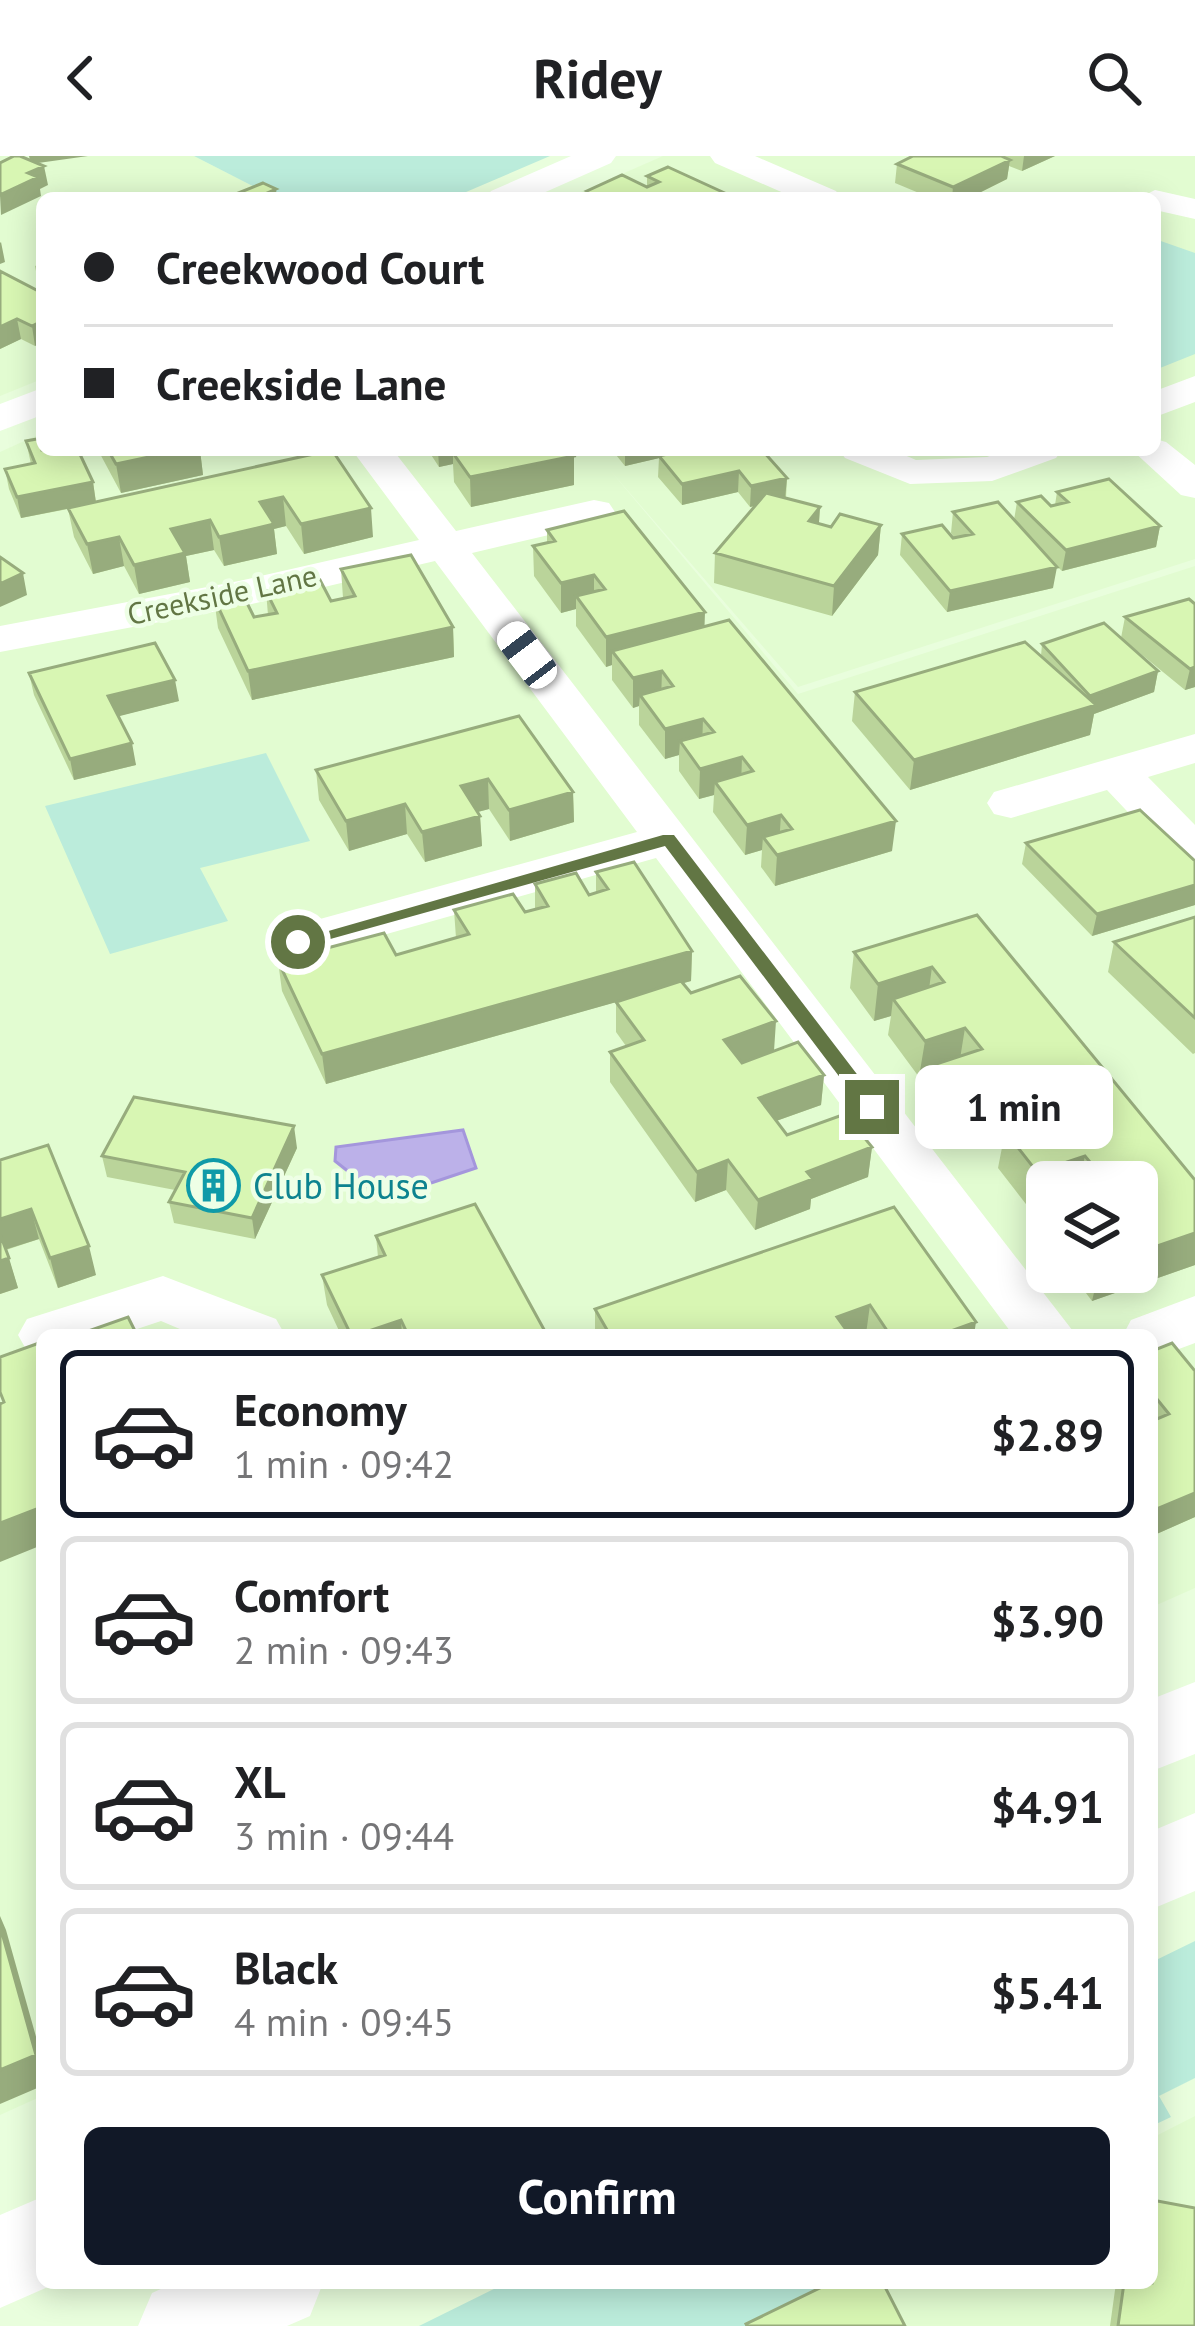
<!DOCTYPE html>
<meta charset="utf-8">
<style>
body{margin:0;font-family:"PT Sans",sans-serif;background:#f2f2f2;color:#202124;height:100vh;display:flex;flex-direction:column;font-size:45px;white-space:nowrap}
*{box-sizing:border-box;margin:0}
p{font-size:39px;color:#757577}
.icon{flex:none;width:66px;height:66px;fill:none;stroke:currentColor;stroke-width:2;stroke-linecap:round;stroke-linejoin:round}
.map{position:relative;flex:1;overflow:hidden}
.side{position:absolute;left:36px;top:1173px;width:1122px;height:960px;display:flex;flex-direction:column;background:#fff;border-radius:18px;box-shadow:0 6px 30px #0003}
.side>*{flex:none}
.hud{position:absolute;left:36px;top:36px;width:1125px;height:264px;border-radius:18px;box-shadow:0 6px 30px #0003;display:grid;align-content:center;height:264px;padding:0 48px;background:#fff}
.controls{position:absolute;left:1026px;top:1005px;display:grid;gap:24px}
.controls a{display:grid;place-items:center;width:132px;height:132px;border-radius:18px;background:#fff;box-shadow:0 6px 30px #0003;font-size:60px}
.end{position:absolute;width:54px;height:54px;margin:-27px;border:15px solid #627644;background:#fff;box-shadow:0 0 0 6px #fff}
.from{border-radius:50%}
.bubble{position:absolute;height:84px;border-radius:18px;background:#fff;box-shadow:0 6px 30px #0003;font-size:39px;font-weight:600;line-height:84px;text-align:center}
.car{position:absolute;width:36px;height:72px;margin:-36px -18px;border-radius:15px;box-shadow:0 0 9px 3px #0007;background:linear-gradient(#fff 24%,#345 0 40%,#fff 0 76%,#345 0 86%,#fff 0)}
.hud b{display:flex;align-items:center;gap:42px;height:114px;font-size:45px}
.hud b+b{border-top:3px solid #e0e0e0}
.hud i{width:30px;height:30px;background:#202124}
ul{padding:21px 0 0;list-style:none}
li{display:flex;align-items:center;gap:36px;height:168px;margin:0 24px 18px;padding:0 24px;border:6px solid #e0e0e0;border-radius:18px}
li div{flex:1}
li b{display:block;font-size:45px}
li em{font-style:normal;font-weight:600}
li.active{border-color:#111827}
li>.icon{width:108px;height:108px;stroke-width:1.5}
.cta{display:flex;gap:24px;margin-top:auto;padding:24px 48px}
.cta a{flex:1;height:138px;border-radius:18px;background:#111827;color:#fff;font-size:48px;font-weight:600;line-height:138px;text-align:center}
header{display:flex;justify-content:space-between;align-items:center;height:156px;padding:0 48px;background:#fff;font-size:54px;font-weight:600}
.map>svg:first-child{display:block}
.residential{fill:#e2fcd1;fill-rule:evenodd}
.green{fill:#bbecdb}
.water{fill:#bcb1e9;stroke:#a496dc;stroke-width:3}
.lines{fill:none;stroke-linecap:round;stroke-linejoin:round}
.street{fill:#fff;fill-rule:evenodd}
.secondary{fill:#fff;fill-rule:evenodd}
.wall{fill:#bad49a}
.shaded-wall{fill:#97ac7d}
.building{fill:#d8f6b3;stroke:#97ac7d;stroke-width:3}
.route{fill:#627644}
.labels{text-anchor:middle;dominant-baseline:central;stroke-width:9;stroke-linejoin:round;paint-order:stroke}
.far-street-label{font-size:30px;fill:#627644;stroke:#eeffe6}
.culture-label{font-size:36px;fill:#0d838f;stroke:#eeffe6;text-anchor:start}
</style>
<header><svg class="icon" aria-label="back" viewBox="0 0 24 24"><path d="M15 5l-7 7 7 7"/></svg>Ridey<svg class="icon" aria-label="search" viewBox="0 0 24 24"><circle cx="10" cy="10" r="6"/><path d="M15 15l6 6"/></svg></header>
<div class="map">
<svg width="1195" height="2170" viewBox="0 0 1195 2170">
<rect width="100%" height="100%" fill="#e9fedd"/>
<path class="residential" d="M0,0H194L276,42H42V223L0,240Z
M663,0H1195V403L798,531L609,313L798,538L1195,410V1432L1152,1451V1179H42V1940L0,1959V296L42,277V294H1155V42H567ZM1047,1026H1137V1116H1047Z
M1195,1960V2170H787L870,2127H1152V1982Z"/>
<path class="green" d="M194,0H550L452,42H276Z
M1155,83L1195,97V198L1155,214Z
M266,597L310,685L200,712L228,765L110,798L45,650Z
M1195,1785V1922L1159,1940L1171,1961L1152,1970V1806Z
M506,2127H851L766,2170H419Z"/>
<path class="water" d="M463,974L476,1012L383,1043L335,1005L336,991Z"/>
<g class="lines">
<path class="street" d="M571,0H616L611,7L532,42H486L491,35Z
M710,0H755L836,35L841,42H795L715,7Z
M1155,34L1195,43V63L1155,54V42H1139Z
M1195,220V246L1155,261V235Z
M42,232V259L0,275V248Z
M1155,283L1166,286L1195,309V342L1181,339L1132,294H1155Z
M352,294H393L456,375L594,344L609,347L615,356L609,365L472,397L1076,1179H1013L656,702L298,803L280,798L273,786L280,774L637,676L435,405L239,451L0,496V470L239,425L419,384Z
M839,294H893L916,304L987,301L1005,294H1062L1056,302L992,325L910,328L845,302Z
M1195,578V607L1148,621L1195,669V714L1178,709L1107,634L1011,662L994,658L987,647L994,636Z
M163,1120L276,1163L285,1179H194L161,1165L119,1179H42V1200L27,1195L18,1179L27,1163Z
M1195,1140V1187L1152,1203V1179H1123L1131,1164Z"/>
<path class="secondary" d="M1195,1526V1598L1152,1615V1543Z
M1195,1657V1735L1152,1753V1675Z
M42,2041V2127H57L0,2152V2059Z
M174,2127H323L310,2160L287,2170H138L152,2137Z"/>
</g>
<path class="wall" d="M913,0H1055L1022,15L1009,10L1007,23L969,42H931L895,27L897,8Z
M647,20L729,42H587V35L647,30Z
M42,107V132L39,130L35,110Z
M0,115L42,137L35,190L21,183L0,193Z
M26,285L93,326L96,346L332,294L373,381L304,398L286,370L274,373L277,398L224,410L214,394L186,400L190,426L139,438L124,410L93,418L74,381L68,353L21,362L9,333L5,313L31,308Z
M98,294H200L203,319L121,337Z
M428,294H570L574,329L471,351L454,326L453,308L439,311Z
M612,294H729L731,297L787,322L786,342L820,351L819,367L831,371L881,369L878,399L832,460L714,427L715,397L755,350L750,351L738,336L682,349L658,321L659,302L625,310Z
M1057,336L1160,370L1156,391L1062,415L1046,400L1053,432L947,456L900,399L902,378L955,382L951,377L953,356L1014,364L1017,346L1055,349Z
M547,374L704,471L892,695L775,730L761,711L762,694L745,699L713,656L714,639L699,643L679,615V599L665,603L639,569V550L633,552L612,524V509L606,511L576,470V453L561,457L534,420L533,390L547,387Z
M341,413L453,471L454,501L252,544L218,472L214,442L254,461L268,459L266,435L331,445L343,442Z
M1195,448V531L1185,534L1130,489L1158,515L1154,536L1094,558L1090,579L910,634L852,565L855,536L1041,500L1042,488L1121,482L1125,461Z
M29,517L179,545L118,560L136,609L74,624L34,539Z
M519,560L573,636L574,666L510,685L489,653L478,656L480,660L482,690L425,706L407,678L349,695L319,644L316,614Z
M1026,687L1195,705V749L1092,780L1022,708Z
M596,716L692,795L691,825L683,827L691,837L774,895L824,919L821,949L776,965L787,979L872,991L868,1021L811,1043L810,1053L755,1074L726,1034L695,1046L610,926V896L626,890L616,876V846L623,844L326,928L282,835L278,805L396,799L456,782L454,754L525,756L535,754V728L589,739L596,736Z
M977,759L1195,1024V1109L1092,1145L1070,1116H1137V1026H1047V1046L1029,1052L998,1012L1005,976L957,992L924,947L928,918L919,921L888,879L891,860L874,865L850,832L854,796Z
M1195,761V897L1193,898L1108,816L1114,786Z
M297,992L255,1083L174,1067L169,1046L175,1034L107,1021L102,1000Z
M0,1004L96,1119L58,1132L39,1083L6,1094L18,1132L0,1138Z
M1047,1047V1085L1041,1077Z
M894,1051L974,1179H595V1153Z
M376,1080L547,1179H341L327,1149L322,1119L378,1101Z
M1152,1195L1195,1215V1361L1152,1380Z
M1116,2127H1152L1195,2170H1110Z"/>
<path class="shaded-wall" d="M29,0H88L31,8Z
M1024,0H1055L1022,15Z
M1010,4L1007,23L969,42H952L953,31Z
M44,10L48,29L40,33L41,40L1,59L0,39L28,17Z
M276,33L277,42H258V41Z
M1,86L5,106L0,108V87Z
M17,163L21,183L0,193V171Z
M42,165V187L35,190L32,170Z
M182,294H200L203,319L121,337L116,308Z
M438,294H479L453,297V308L439,311Z
M625,294H694L625,310Z
M574,300V329L471,351L470,321Z
M739,315L738,336L682,349V328Z
M787,322L785,343L750,351L751,330Z
M93,326L96,347L21,362L17,341Z
M283,341L286,370L274,373L277,398L224,410L219,381L260,346Z
M820,351L818,380L809,365Z
M371,352L373,381L304,398L301,368Z
M210,364L214,394L186,400L190,426L139,438L134,409L171,373Z
M881,369L878,399L832,460L834,430Z
M1160,370L1156,391L1062,415L1066,394Z
M119,381L124,410L93,418L87,388Z
M1057,411L1053,432L947,456L950,435Z
M23,417L27,439L0,451V428Z
M594,419V449L576,440V453L561,457V427Z
M705,456L704,486L612,495V509L606,511V481Z
M453,471L454,501L252,544L248,515Z
M1195,511V531L1185,534L1190,513Z
M662,515L661,545L640,539L639,550L633,552V522Z
M1158,515L1154,536L1094,558L1090,579L910,634L914,604L1087,552L1090,540Z
M175,524L179,545L112,562L108,540Z
M703,563L702,593L680,585L679,599L665,603V573Z
M132,587L136,609L74,624L70,603Z
M742,601L741,631L715,626L714,639L699,643L700,613Z
M488,623L489,653L462,660L461,630Z
M573,636L574,666L510,685L509,654Z
M405,648L407,678L349,695L346,665Z
M781,659L779,689L763,681L762,694L745,699L747,669Z
M480,660L482,690L425,706L422,676Z
M896,665L892,695L775,730L777,699Z
M1195,729V749L1092,780L1097,758Z
M692,795L691,825L326,928L322,898Z
M932,811L927,848L893,843L891,860L874,865L878,828Z
M776,865L774,895L722,914L724,884Z
M965,872L959,909L930,910L928,918L919,921L925,885Z
M824,919L821,949L756,972L759,942Z
M1026,935L1018,971L957,992L963,955Z
M294,970L297,992L255,1083L252,1062Z
M872,991L868,1021L811,1043L810,1053L755,1074L758,1044L807,1016Z
M1085,1000L1079,1026H1047V1046L1029,1052L1037,1016Z
M728,1004L726,1034L695,1046L697,1016Z
M31,1053L39,1083L4,1094L0,1081V1063Z
M1195,1077V1109L1092,1145L1099,1116H1137V1097Z
M89,1090L96,1119L58,1132L50,1102Z
M9,1102L18,1132L0,1138V1105Z
M870,1149L866,1178L835,1179L837,1161Z
M401,1164L402,1179H357Z
M976,1166L974,1179H940Z
M1195,1337V1361L1152,1380V1355Z
M42,1351V1389L0,1406V1367Z
M0,1760L6,1774L42,1902V1930L0,1948Z"/>
<path class="building" d="M14,0H20L44,10L28,17L38,21L0,39V7Z
M913,0H1001L1010,4L953,31L897,8Z
M668,11L729,39L723,42H602L587,35L622,19L647,31L659,26L647,20Z
M263,27L276,33L258,41L260,42H226Z
M0,115L42,137V165L32,170L17,163L0,171Z
M42,282V294H78L93,326L17,341L5,313L35,307L26,285Z
M108,294H182L116,308Z
M332,294L371,352L301,368L283,341L260,346L274,368L219,381L210,364L171,373L185,397L134,409L119,381L87,388L68,352Z
M467,294H570L574,300L470,321L453,297Z
M685,294H729L731,297L745,294H762L787,322L751,330L739,315L682,328L659,300Z
M1109,323L1160,370L1066,394L1017,346L1041,340L1051,350L1068,346L1057,336Z
M766,337L820,351L809,365L831,371L840,358L881,369L834,430L715,397Z
M998,346L1057,411L950,435L902,378L942,369L953,382L973,378L953,356Z
M624,355L705,456L606,481L576,440L605,433L594,419L561,427L533,390L555,385L547,374Z
M411,399L453,471L248,515L214,442L242,437L254,461L277,457L266,435L320,424L331,445L355,440L341,413Z
M0,401L23,417L0,428Z
M1189,443L1195,448V511L1190,513L1125,461Z
M729,464L896,665L777,699L763,681L792,673L781,659L747,669L715,626L753,615L742,601L700,613L680,585L714,576L703,563L665,573L640,539L673,530L662,515L633,522L612,495Z
M1104,467L1158,515L1090,540L1042,488Z
M1025,486L1096,549L914,604L855,536Z
M155,487L175,524L108,540L132,587L70,603L29,517Z
M519,560L573,636L509,654L488,623L461,630L480,660L422,676L405,648L346,665L316,614Z
M1140,654L1195,705V729L1097,758L1026,687Z
M634,706L692,795L322,898L278,805L384,777L396,799L469,778L454,754L513,738L525,756L548,750L535,728L576,717L589,739L608,733L596,716Z
M977,759L1195,1024V1077L1137,1097V1026H1092L1103,1022L1085,1000L1037,1016L1005,975L1047,961L1026,935L963,955L930,910L982,893L965,872L925,885L893,843L944,826L932,811L878,828L854,796Z
M1195,761V862L1114,786Z
M740,820L776,865L724,884L742,907L798,886L824,919L759,942L787,979L845,958L872,991L807,1016L813,1023L758,1044L728,1004L697,1016L610,896L644,884L616,846L681,825L691,837Z
M134,941L294,970L252,1062L169,1046L185,1016L102,1000Z
M48,989L89,1090L50,1102L31,1053L0,1063V1004Z
M475,1048L547,1179H408L401,1164L357,1179H351L322,1119L385,1099L376,1080Z
M894,1051L976,1166L940,1179H890L870,1149L837,1161L850,1179H610L595,1153Z
M0,1078L9,1102L0,1105Z
M128,1161L137,1179L80,1178Z
M42,1186V1351L0,1367V1248L4,1246L0,1236V1201Z
M1172,1187L1195,1215V1337L1152,1355V1265L1169,1258L1152,1237V1195Z
M0,1770L36,1899L0,1914Z
M1152,2044L1195,2052V2170H1118L1124,2127H1152Z
M830,2127H883L905,2170H747L746,2168Z"/>
<path class="route" d="M663,679H674L879,947V956H866L665,690L298,792L290,786Z"/>
<defs>
<symbol id="building-ring" viewBox="-11 -11 22 22"><circle r="9.5" fill="#eeffe6" stroke="#0f9aa8" stroke-width="1.5"/><path d="M-4-6H4V6H1V3H-1V6H-4ZM-2.5-4.3h1.7v1.8h-1.7ZM.8-4.3h1.7v1.8H.8ZM-2.5-1h1.7V.8h-1.7ZM.8-1h1.7V.8H.8Z" fill="#0f9aa8"/></symbol>
</defs>
<g fill-rule="evenodd">
<use href="#building-ring" x="184" y="1000" width="59" height="59"/>
</g>
<g class="labels">
<g class="far-street-label">
<text transform="translate(222 438) rotate(-12)">Creekside Lane</text>
</g>
<g class="culture-label">
<text x="253" y="1029">Club House</text>
</g>
</g>
</svg>
<div class="controls">
<a><svg class="icon" aria-label="layers" viewBox="0 0 24 24"><path d="M12 4l9 5-9 5-9-5zM3 14l9 5 9-5"/></svg></a>
</div>
<i class="end from" style="left:298px;top:786px"></i>
<i class="end" style="left:872px;top:951px"></i>
<div class="bubble" style="left:915px;top:909px;width:198px">1 min</div>
<i class="car" style="left:527px;top:499px;rotate:323deg"></i>
<div class="hud">
<b><i class="from"></i>Creekwood Court</b>
<b><i></i>Creekside Lane</b>
</div>
<section class="side">
<ul>
<li class="active"><svg class="icon" aria-label="car" viewBox="0 0 24 24"><path d="M5 17H2v-5l4-1 3-4h7l3 4 3 1v5h-3M9 17h6M6 11h13"/><circle cx="7" cy="17" r="2"/><circle cx="17" cy="17" r="2"/></svg><div><b>Economy</b><p>1 min · 09:42</p></div><em>$2.89</em></li>
<li><svg class="icon" aria-label="car" viewBox="0 0 24 24"><path d="M5 17H2v-5l4-1 3-4h7l3 4 3 1v5h-3M9 17h6M6 11h13"/><circle cx="7" cy="17" r="2"/><circle cx="17" cy="17" r="2"/></svg><div><b>Comfort</b><p>2 min · 09:43</p></div><em>$3.90</em></li>
<li><svg class="icon" aria-label="car" viewBox="0 0 24 24"><path d="M5 17H2v-5l4-1 3-4h7l3 4 3 1v5h-3M9 17h6M6 11h13"/><circle cx="7" cy="17" r="2"/><circle cx="17" cy="17" r="2"/></svg><div><b>XL</b><p>3 min · 09:44</p></div><em>$4.91</em></li>
<li><svg class="icon" aria-label="car" viewBox="0 0 24 24"><path d="M5 17H2v-5l4-1 3-4h7l3 4 3 1v5h-3M9 17h6M6 11h13"/><circle cx="7" cy="17" r="2"/><circle cx="17" cy="17" r="2"/></svg><div><b>Black</b><p>4 min · 09:45</p></div><em>$5.41</em></li>
</ul>
<div class="cta"><a>Confirm</a></div>
</section>
</div>
